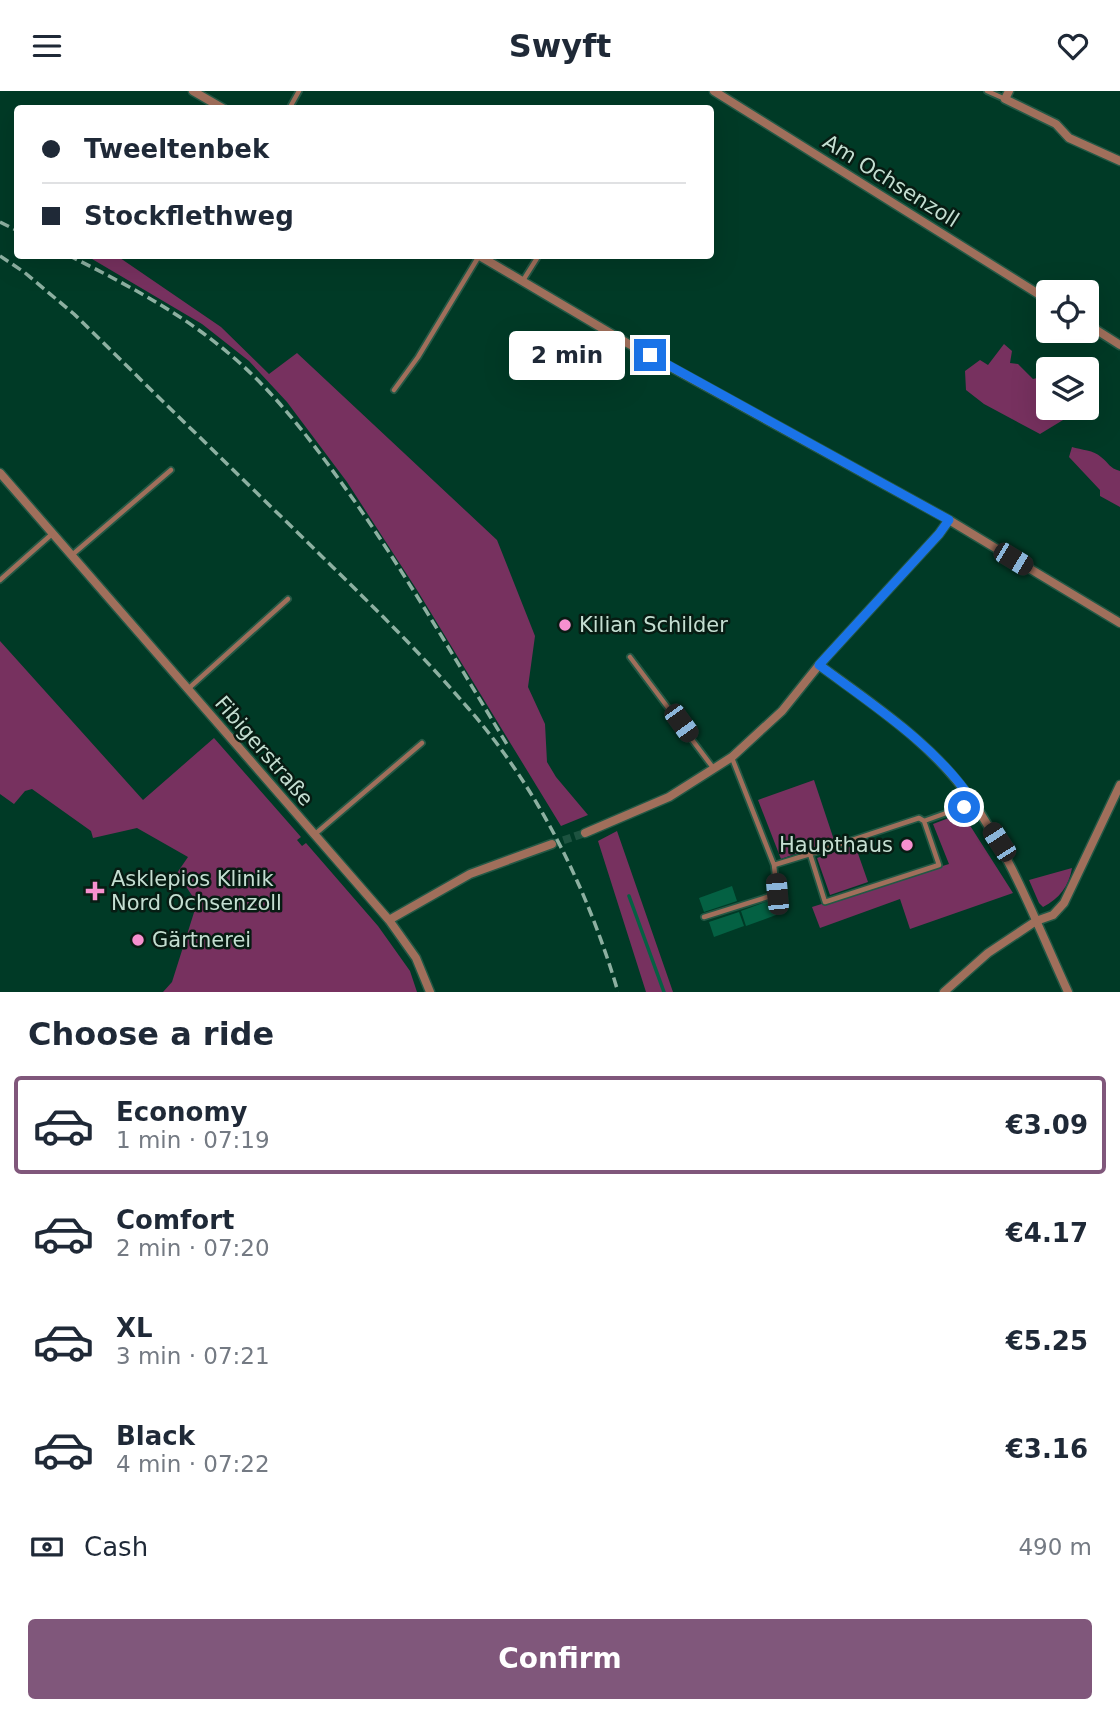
<!DOCTYPE html>
<meta charset="utf-8">
<style>
body{margin:0;font-family:"DejaVu Sans",sans-serif;background:#f6f6f7;color:#1f2937;height:100vh;display:flex;flex-direction:column;font-size:26px;white-space:nowrap}
*{box-sizing:border-box;margin:0}
p{font-size:23px;color:#747a83}
.icon{flex:none;width:38px;height:38px;fill:none;stroke:currentColor;stroke-width:2;stroke-linecap:round;stroke-linejoin:round}
.map{position:relative;height:901px;overflow:hidden}
.side{display:flex;flex-direction:column;background:#fff;flex:1}
.side>*{flex:none}
.banner{position:absolute;left:14px;top:14px;width:700px;height:154px;border-radius:7px;box-shadow:0 7px 28px #0002;display:grid;align-content:center;height:154px;padding:0 28px;background:#fff}
.buttons{position:absolute;left:1036px;top:189px;display:grid;gap:14px}
.buttons a{display:grid;place-items:center;width:63px;height:63px;border-radius:7px;background:#fff;box-shadow:0 7px 28px #0002;font-size:35px}
.end{position:absolute;width:32px;height:32px;margin:-16px;border:9px solid #1a73e8;background:#fff;box-shadow:0 0 0 4px #fff}
.from{border-radius:50%}
.bubble{position:absolute;height:49px;border-radius:7px;background:#fff;box-shadow:0 7px 28px #0002;font-size:23px;font-weight:700;line-height:49px;text-align:center}
.car{position:absolute;width:21px;height:42px;margin:-21px -10px;border-radius:9px;box-shadow:0 0 5px 2px #0007;background:linear-gradient(#222 24%,#8ab4d8 0 40%,#222 0 76%,#8ab4d8 0 86%,#222 0)}
.banner b{display:flex;align-items:center;gap:24px;height:66px;font-size:26px}
.banner b+b{border-top:2px solid #e0e1e3}
.banner i{width:18px;height:18px;background:#1f2937}
ul{padding:0;list-style:none}
li{display:flex;align-items:center;gap:21px;height:98px;margin:0 14px 10px;padding:0 14px;border:4px solid transparent;border-radius:7px}
li div{flex:1}
li b{display:block;font-size:26px}
li em{font-style:normal;font-weight:700}
li.on{border-color:#80577b}
li>.icon{width:63px;height:63px;stroke-width:1.5}
h2{padding:0 28px;font-size:32px;line-height:84px}
.pay{display:flex;align-items:center;gap:18px;height:77px;padding:0 28px;font-size:26px}
.pay p{margin-inline-start:auto}
.button{display:flex;gap:14px;margin-top:auto;padding:14px 28px}
.button a{flex:1;height:80px;border-radius:7px;background:#80577b;color:#fff;font-size:28px;font-weight:700;line-height:80px;text-align:center}
header{display:flex;justify-content:space-between;align-items:center;height:91px;padding:0 28px;background:#fff;font-size:32px;font-weight:700}
.map>svg:first-child{display:block}
.green{fill:#77315f}
.water{fill:#046143}
.lines{fill:none;stroke-linecap:round;stroke-linejoin:round}
.stream{stroke:#046143;stroke-width:3.5}
.minor-tunnel{stroke:#1d5340;stroke-width:8;stroke-dasharray:8 4;stroke-linecap:butt}
.service-casing{stroke:#235845;stroke-width:8}
.minor-casing{stroke:#235845;stroke-width:11}
.service{stroke:#a06f5b;stroke-width:4.5}
.minor{stroke:#a06f5b;stroke-width:8}
.rail{stroke:#8db0a1;stroke-width:3.5;stroke-dasharray:10 5;stroke-linecap:butt}
.route{stroke:#1a73e8;stroke-width:9}
.poi-dot{fill:#f690cf;stroke:#071c13;stroke-width:2.5}
.labels{text-anchor:middle;dominant-baseline:central;stroke-width:5;stroke-linejoin:round;paint-order:stroke}
.street-label{font-size:21px;fill:#c4ded1;stroke:#071c13}
.poi-label{font-size:21px;fill:#c4ded1;stroke:#071c13;text-anchor:start}
</style>
<header><svg class="icon" aria-label="menu" viewBox="0 0 24 24"><path d="M4 6h16M4 12h16M4 18h16"/></svg>Swyft<svg class="icon" aria-label="heart" viewBox="0 0 24 24"><path d="M12 20l-8-8c-3-5 5-10 8-4 3-6 11-1 8 4z"/></svg></header>
<div class="map">
<svg width="1120" height="901" viewBox="0 0 1120 901">
<rect width="100%" height="100%" fill="#003a26"/>
<path class="green" d="M87,165H116L123,169L221,236L269,283L297,262L497,449L535,545L528,596L545,633L547,671L556,686L588,724L561,735L417,499L347,391L287,311L249,270L202,233Z
M1004,253L1012,260L1010,272L1018,273L1033,288L1041,286L1048,288V317H1067L1068,326L1040,343L984,313L966,299L965,280L980,269L988,274Z
M1072,356C1081,359 1094,359 1101,366C1109,372 1109,377 1120,380V416L1100,405V399L1069,366Z
M0,550L143,709L214,647L301,746L297,749L302,755L306,752L378,835L410,880L417,901H163L172,891L197,812L177,782L188,766L137,737L93,747L91,740L32,698L25,700L14,713L0,703Z
M814,689L834,749L781,768L758,709Z
M962,722L1013,802L910,838L900,808L820,837L812,816L949,773L933,733Z
M617,740L673,901H646L598,750Z
M855,754L868,791L830,804L817,767Z
M1072,777C1069,795 1059,808 1043,816L1039,812L1029,789Z"/>
<path class="water" d="M732,795L737,810L704,821L699,807Z
M771,809L776,824L746,835L741,820Z
M739,821L744,835L714,846L709,831Z"/>
<g class="lines">
<path class="stream" d="M629,805L664,901"/>
<path class="minor-tunnel" d="M552,753L585,742"/>
<defs>
<path id="service" d="M987,0L1005,8
M289,18L299,0
M522,191L539,164
M394,299L418,266L479,165
M72,464L171,379
M0,489L52,443
M630,566L714,678
M188,598L288,508
M732,667L774,774L810,763L825,811L939,774L924,730L974,712
M314,744L422,652
M810,763L919,727L924,730
M704,826L777,803L774,774"/>
<path id="minor" d="M193,0L224,18
M714,0L1048,209
M1009,0L1005,8L1056,33L1069,47L1120,70
M478,164L627,252L949,429L1120,532
M1087,233L1120,254
M0,382L389,829L416,867L430,901
M819,574C872,613 932,652 970,707C1012,766 1038,836 1068,901
M585,742L669,706L732,666L782,620L819,574L939,443L949,429
M389,829L470,783L552,753
M944,901L988,862L1036,830L1053,824L1064,812L1120,694"/>
</defs>
<use href="#service" class="service-casing"/>
<use href="#minor" class="minor-casing"/>
<use href="#service" class="service"/>
<use href="#minor" class="minor"/>
<path class="rail" d="M0,131L18,140
M68,164C133,197 188,225 242,274C279,308 309,347 338,387C400,472 453,565 508,655
M0,165L24,181L74,223C148,296 223,369 298,442C356,499 415,555 468,617C539,698 588,799 618,901"/>
</g>
<g class="lines">
<path class="route" d="M650,264L949,429L939,443L819,574C873,614 937,655 974,712L964,716"/>
</g>
<g class="poi-dot">
<circle cx="565" cy="534" r="7"/>
<circle cx="907" cy="754" r="7"/>
<path d="M91.5 789.5h7v7h7v7h-7v7h-7v-7h-7v-7h7z"/>
<circle cx="138" cy="849" r="7"/>
</g>
<g class="labels">
<g class="street-label">
<text transform="translate(891 90) rotate(32)">Am Ochsenzoll</text>
<text transform="translate(264 660) rotate(49)">Fibigerstraße</text>
</g>
<g class="poi-label">
<text x="579" y="534">Kilian Schilder</text>
<text x="893" y="754" text-anchor="end">Haupthaus</text>
<text x="111" y="788">Asklepios Klinik<tspan x="111" dy="24">Nord Ochsenzoll</tspan></text>
<text x="152" y="849">Gärtnerei</text>
</g>
</g>
</svg>
<div class="buttons">
<a><svg class="icon" aria-label="locate" viewBox="0 0 24 24"><circle cx="12" cy="12" r="6"/><path d="M12 2v4M12 18v4M2 12h4M18 12h4"/></svg></a>
<a><svg class="icon" aria-label="layers" viewBox="0 0 24 24"><path d="M12 4l9 5-9 5-9-5zM3 14l9 5 9-5"/></svg></a>
</div>
<i class="end from" style="left:964px;top:716px"></i>
<i class="end" style="left:650px;top:264px"></i>
<div class="bubble" style="left:509px;top:240px;width:116px">2 min</div>
<i class="car" style="left:1013px;top:468px;rotate:121deg"></i>
<i class="car" style="left:681px;top:632px;rotate:144deg"></i>
<i class="car" style="left:999px;top:751px;rotate:327deg"></i>
<i class="car" style="left:777px;top:803px;rotate:355deg"></i>
<div class="banner">
<b><i class="from"></i>Tweeltenbek</b>
<b><i></i>Stockflethweg</b>
</div>
</div>
<section class="side">
<h2>Choose a ride</h2>
<ul>
<li class="on"><svg class="icon" aria-label="car" viewBox="0 0 24 24"><path d="M5 17H2v-5l4-1 3-4h7l3 4 3 1v5h-3M9 17h6M6 11h13"/><circle cx="7" cy="17" r="2"/><circle cx="17" cy="17" r="2"/></svg><div><b>Economy</b><p>1 min · 07:19</p></div><em>€3.09</em></li>
<li><svg class="icon" aria-label="car" viewBox="0 0 24 24"><path d="M5 17H2v-5l4-1 3-4h7l3 4 3 1v5h-3M9 17h6M6 11h13"/><circle cx="7" cy="17" r="2"/><circle cx="17" cy="17" r="2"/></svg><div><b>Comfort</b><p>2 min · 07:20</p></div><em>€4.17</em></li>
<li><svg class="icon" aria-label="car" viewBox="0 0 24 24"><path d="M5 17H2v-5l4-1 3-4h7l3 4 3 1v5h-3M9 17h6M6 11h13"/><circle cx="7" cy="17" r="2"/><circle cx="17" cy="17" r="2"/></svg><div><b>XL</b><p>3 min · 07:21</p></div><em>€5.25</em></li>
<li><svg class="icon" aria-label="car" viewBox="0 0 24 24"><path d="M5 17H2v-5l4-1 3-4h7l3 4 3 1v5h-3M9 17h6M6 11h13"/><circle cx="7" cy="17" r="2"/><circle cx="17" cy="17" r="2"/></svg><div><b>Black</b><p>4 min · 07:22</p></div><em>€3.16</em></li>
</ul>
<div class="pay"><svg class="icon" aria-label="cash" viewBox="0 0 24 24"><path d="M3 7h18v10H3z"/><circle cx="12" cy="12" r="2"/></svg>Cash<p>490 m</p></div>
<div class="button"><a>Confirm</a></div>
</section>
